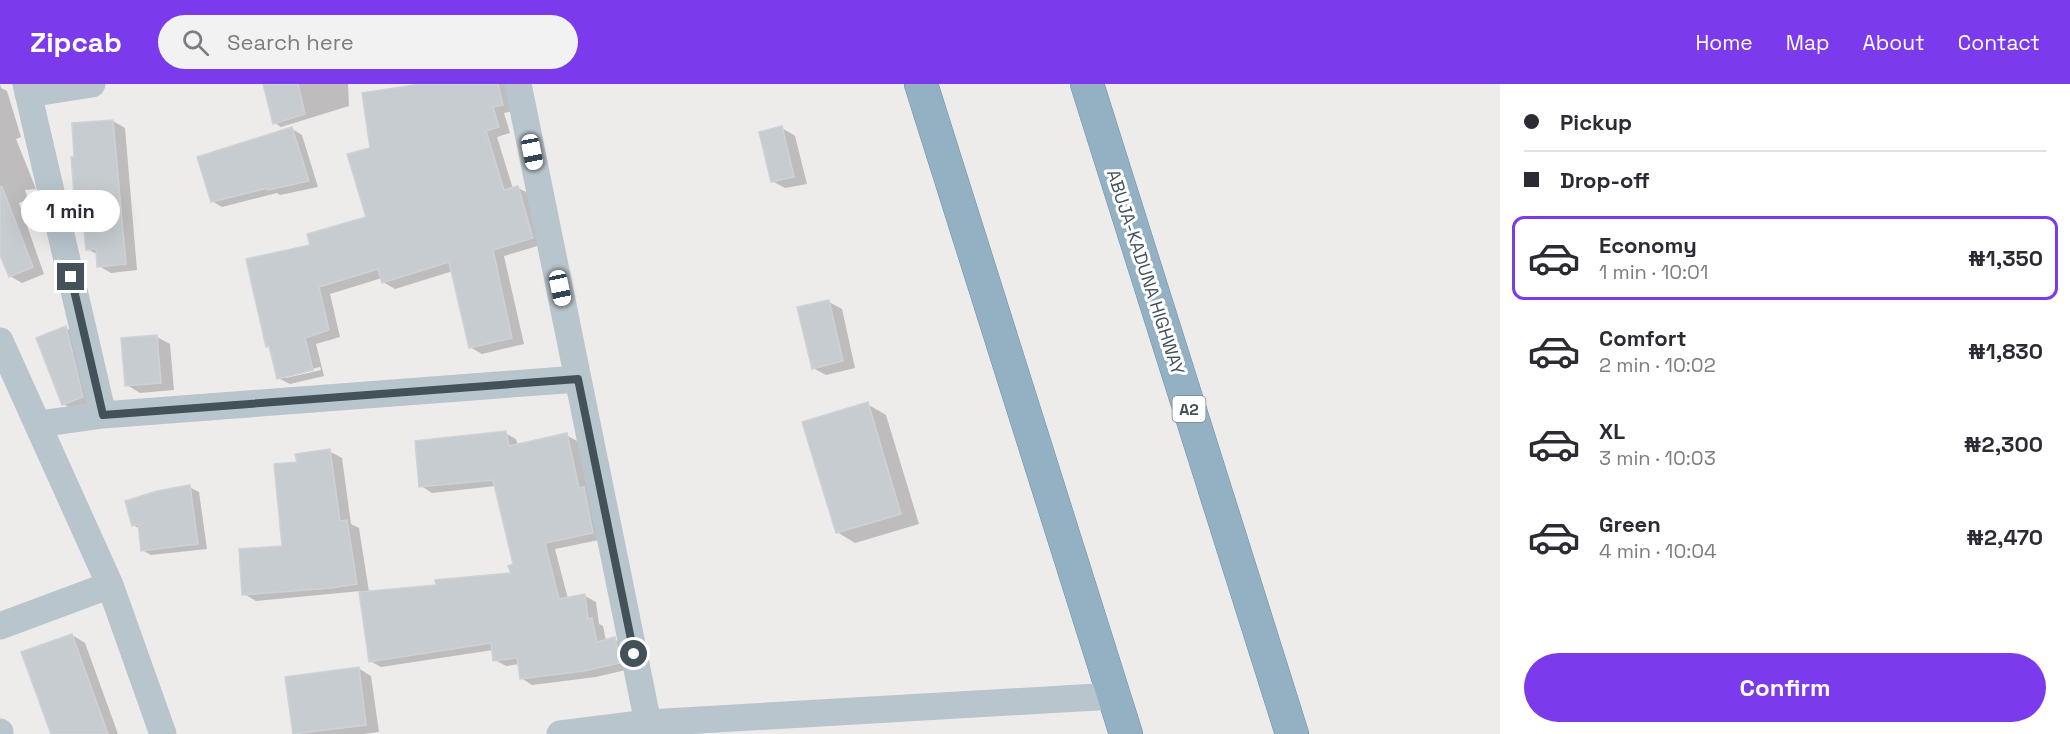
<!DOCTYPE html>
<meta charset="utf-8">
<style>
body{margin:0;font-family:"Space Grotesk",sans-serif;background:#f2f2f3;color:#2b2b33;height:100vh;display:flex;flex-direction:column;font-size:22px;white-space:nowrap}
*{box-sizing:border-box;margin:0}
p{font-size:20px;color:#7c7c81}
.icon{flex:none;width:33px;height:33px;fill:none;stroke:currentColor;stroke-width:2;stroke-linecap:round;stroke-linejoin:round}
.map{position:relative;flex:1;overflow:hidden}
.sheet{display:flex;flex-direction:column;background:#fff;width:570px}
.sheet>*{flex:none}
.top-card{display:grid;align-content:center;height:132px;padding:0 24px;background:#fff}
.end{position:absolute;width:27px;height:27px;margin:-14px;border:8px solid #435159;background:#fff;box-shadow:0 0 0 3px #fff}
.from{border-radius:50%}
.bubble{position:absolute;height:42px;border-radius:21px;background:#fff;box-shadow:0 6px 24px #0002;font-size:20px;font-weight:700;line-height:42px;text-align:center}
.car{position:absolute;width:18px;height:36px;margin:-18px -9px;border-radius:8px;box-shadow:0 0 4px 2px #0007;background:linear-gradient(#fff 24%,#345 0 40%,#fff 0 76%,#345 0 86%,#fff 0)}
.top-card b{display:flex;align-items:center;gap:21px;height:57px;font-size:22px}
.top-card b+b{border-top:2px solid #e1e1e2}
.top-card i{width:15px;height:15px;background:#2b2b33}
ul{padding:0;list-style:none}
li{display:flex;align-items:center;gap:18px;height:84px;margin:0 12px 9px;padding:0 12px;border:3px solid transparent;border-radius:12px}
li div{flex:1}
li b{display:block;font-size:22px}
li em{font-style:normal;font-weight:700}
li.active{border-color:#7c3aed}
li>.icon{width:54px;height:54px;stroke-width:1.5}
.primary-button{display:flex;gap:12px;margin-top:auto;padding:12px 24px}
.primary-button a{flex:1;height:69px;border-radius:36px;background:#7c3aed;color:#fff;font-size:24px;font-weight:700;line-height:69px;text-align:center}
header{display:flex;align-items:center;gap:36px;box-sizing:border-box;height:84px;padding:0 30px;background:#7c3aed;color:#fff}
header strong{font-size:28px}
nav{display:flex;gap:33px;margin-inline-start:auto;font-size:21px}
.search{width:420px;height:54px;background:#f2f2f3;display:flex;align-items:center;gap:15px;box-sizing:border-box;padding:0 21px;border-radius:33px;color:#7c7c81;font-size:22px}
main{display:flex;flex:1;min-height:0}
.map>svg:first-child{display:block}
.shadow{fill:#0003;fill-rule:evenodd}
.building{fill:#c7ccd0;stroke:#ced2d7;stroke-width:1.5}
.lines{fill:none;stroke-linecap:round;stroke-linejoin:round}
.trunk-casing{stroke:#6b8fa9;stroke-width:34}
.minor{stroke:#b8c5cc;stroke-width:27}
.trunk{stroke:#94b1c4;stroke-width:33}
.route{stroke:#435159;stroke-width:8}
.labels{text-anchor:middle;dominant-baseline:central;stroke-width:6;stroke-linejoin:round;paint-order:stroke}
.shield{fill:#fff;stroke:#7b858b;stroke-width:1.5}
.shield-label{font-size:16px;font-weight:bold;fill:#435159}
.street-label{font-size:18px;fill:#435159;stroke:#fff}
</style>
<header>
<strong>Zipcab</strong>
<div class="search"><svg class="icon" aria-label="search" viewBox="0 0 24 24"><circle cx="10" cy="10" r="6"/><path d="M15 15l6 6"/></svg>Search here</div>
<nav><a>Home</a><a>Map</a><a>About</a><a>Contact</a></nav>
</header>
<main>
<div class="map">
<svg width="1500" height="650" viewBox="0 0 1500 650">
<rect width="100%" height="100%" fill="#eeebeb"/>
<path class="shadow" d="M0,0L1,4L7,7L21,53L16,55L36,105L25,106L28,115L19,119L44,190L22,199L10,192L0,166Z
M265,0H348L349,22L281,43L275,39Z
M431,0H507L514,27L504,29L510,49L497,53L513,105L518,104L530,110L544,160L504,172L524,260L482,270L470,263L453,187L395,205L383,198L382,194L330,210L340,253L316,260L324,292L290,300L278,294L271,264L267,262L312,162L368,134L371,65ZM320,283L321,286L286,294V291Z
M113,37L125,44L137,186L111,189L99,182L98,171L88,165L86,149L79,145L76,74Z
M782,44L795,52L807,100L785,104L772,97Z
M292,45L302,51L318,103L280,111L277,109L222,123L212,117Z
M829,218L842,225L855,284L826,291L813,284Z
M66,244L79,251L95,320L76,327L63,320Z
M157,253L170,260L174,306L140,309L127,301Z
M867,320L886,331L919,440L855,459L837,448Z
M505,349L516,355L518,362L566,351L577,357L604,455L555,465L568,515L585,512L596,518L599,540L603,542L606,557L614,555L625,561L630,585L596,593L532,601L521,594L519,580L506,582L495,576L493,566L381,583L370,577L361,507L256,517L244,510L284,463L298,379L329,367L342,374L351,440L359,444L369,508L437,502L513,490L515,481L496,402L432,409L421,402Z
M189,403L199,408L207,465L151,471L142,466L140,445L133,441Z
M72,551L85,559L118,650H57Z
M358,584L371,592L379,648L363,650H294L287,594Z"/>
<path class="building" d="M263,0H298L305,30L273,40Z
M421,0H498L503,21L493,23L499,43L486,47L504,106L518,102L533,154L493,166L512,254L469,264L449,178L382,199L378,185L319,203L329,246L305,254L313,286L277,295L269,262L266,263L246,175L310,161L307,150L366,133L347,70L370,64L362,9Z
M113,36L126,180L97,183L96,165L86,166L84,145L77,146L71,73H74L72,39Z
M782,42L794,93L771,98L759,48Z
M292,43L309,97L268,106V104L211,118L197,73Z
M0,103H2L33,183L9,193L0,171Z
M829,216L843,277L812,285L797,223Z
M66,242L83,313L62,321L36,254Z
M157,251L161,299L125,302L121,254Z
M868,318L901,430L836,449L802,338Z
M506,347L509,362L567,349L579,404L584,403L593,449L545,459L559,515L585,510L588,535L592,534L597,558L615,553L620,579L584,587L520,595L517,574L493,577L491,559L369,578L359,508L436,501L435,496L511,489L508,482L513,480L493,396L419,403L415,357Z
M330,365L340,437L347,436L357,500L331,504L242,511L239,465L282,462L274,380L297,378L295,370Z
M190,401L198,460L141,467L138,440L132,442L125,417L157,407Z
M72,550L108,650H51L21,568Z
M359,583L366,641L293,650L285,593Z"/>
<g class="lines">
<defs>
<path id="trunk" d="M921,0L1126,650
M1087,0L1292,650"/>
</defs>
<use href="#trunk" class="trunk-casing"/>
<path class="minor" d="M26,0L103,331
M518,0L648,639V650
M28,10L92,0
M0,257L110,501L163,650
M39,340L103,331L578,295
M0,542L110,501
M0,648V650
M560,650L648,639L1114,612"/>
<use href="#trunk" class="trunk"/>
</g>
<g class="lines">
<path class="route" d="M71,193L103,331L578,295L634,570"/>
</g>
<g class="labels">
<rect class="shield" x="1172.5" y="312" width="33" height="26" rx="4.5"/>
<g class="shield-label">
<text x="1189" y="325">A2</text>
</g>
<g class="street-label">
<text transform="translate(1146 188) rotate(72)">ABUJA-KADUNA HIGHWAY</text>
</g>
</g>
</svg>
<i class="end from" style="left:634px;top:570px"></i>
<i class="end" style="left:71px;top:193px"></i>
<div class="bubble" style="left:21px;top:106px;width:99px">1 min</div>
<i class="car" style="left:532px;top:68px;rotate:169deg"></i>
<i class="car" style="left:560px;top:204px;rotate:168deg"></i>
</div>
<section class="sheet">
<div class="top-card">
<b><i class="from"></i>Pickup</b>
<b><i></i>Drop-off</b>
</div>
<ul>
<li class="active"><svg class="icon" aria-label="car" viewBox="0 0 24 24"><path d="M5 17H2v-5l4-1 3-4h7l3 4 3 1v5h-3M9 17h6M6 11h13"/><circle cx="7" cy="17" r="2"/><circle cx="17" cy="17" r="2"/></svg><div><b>Economy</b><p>1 min · 10:01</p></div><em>₦1,350</em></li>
<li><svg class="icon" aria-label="car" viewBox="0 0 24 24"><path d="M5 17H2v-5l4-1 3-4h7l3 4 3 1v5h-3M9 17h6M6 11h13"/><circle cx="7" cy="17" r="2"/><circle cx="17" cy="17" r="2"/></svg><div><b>Comfort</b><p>2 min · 10:02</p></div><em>₦1,830</em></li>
<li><svg class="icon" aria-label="car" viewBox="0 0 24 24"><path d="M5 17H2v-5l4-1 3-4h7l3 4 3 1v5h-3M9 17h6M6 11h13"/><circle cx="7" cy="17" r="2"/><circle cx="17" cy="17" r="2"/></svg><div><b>XL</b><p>3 min · 10:03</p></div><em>₦2,300</em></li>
<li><svg class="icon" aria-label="car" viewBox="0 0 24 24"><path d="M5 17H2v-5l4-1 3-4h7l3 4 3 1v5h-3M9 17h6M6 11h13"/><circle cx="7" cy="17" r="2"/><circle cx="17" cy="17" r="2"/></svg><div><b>Green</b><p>4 min · 10:04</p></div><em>₦2,470</em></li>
</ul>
<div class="primary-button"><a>Confirm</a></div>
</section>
</main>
